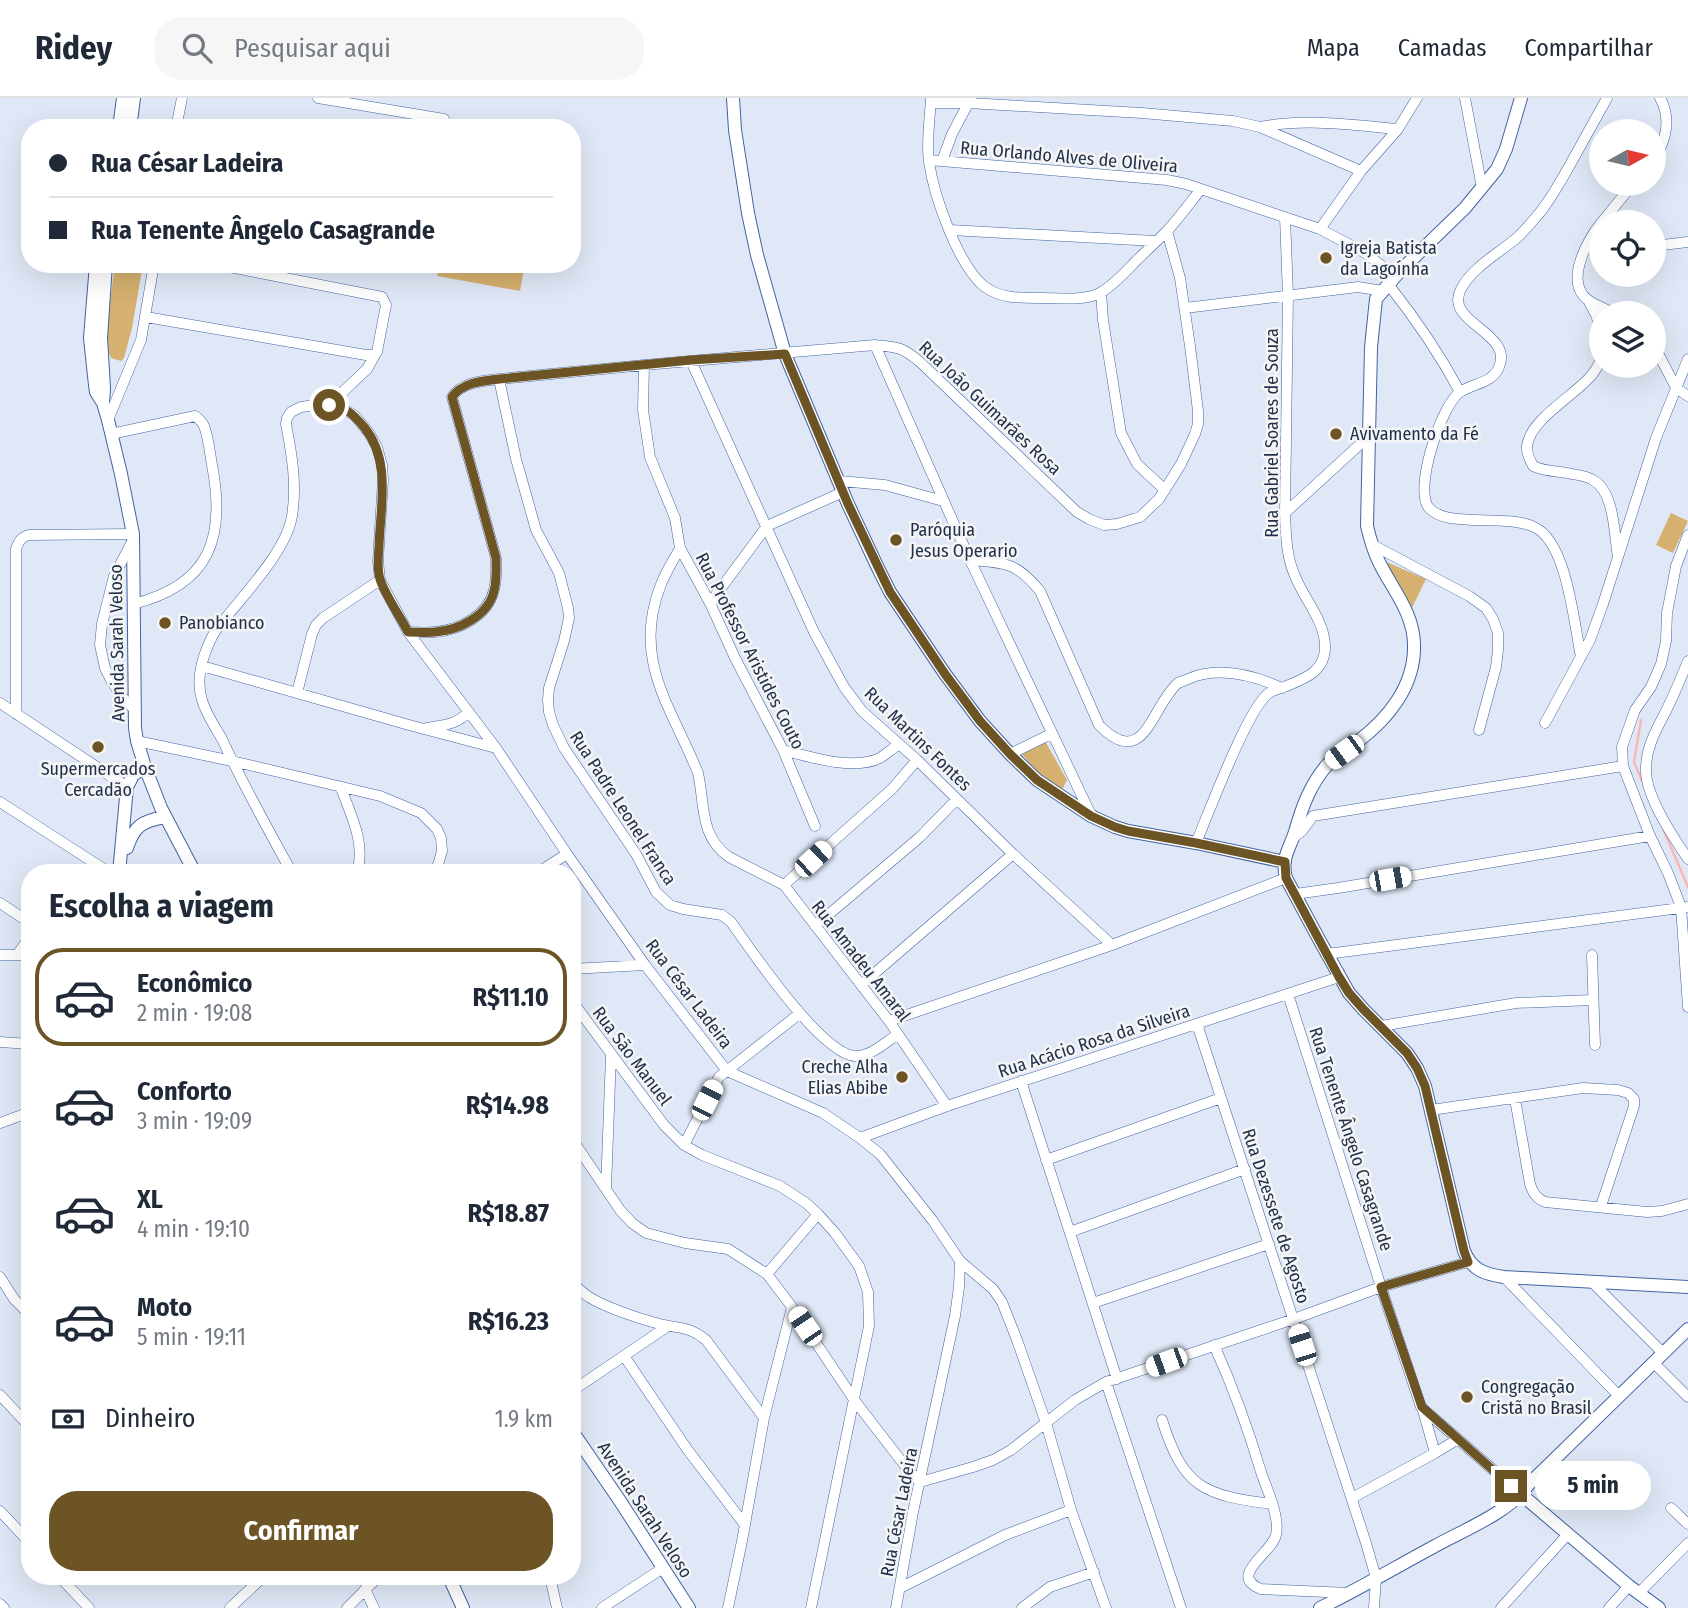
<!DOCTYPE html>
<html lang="pt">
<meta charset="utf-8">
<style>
body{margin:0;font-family:"Fira Sans Condensed",sans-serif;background:#f6f6f7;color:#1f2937;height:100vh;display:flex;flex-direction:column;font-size:26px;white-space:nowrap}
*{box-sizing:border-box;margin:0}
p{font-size:23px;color:#747a83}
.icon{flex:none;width:38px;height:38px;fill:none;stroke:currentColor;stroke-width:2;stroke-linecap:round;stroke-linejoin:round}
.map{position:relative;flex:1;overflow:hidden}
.details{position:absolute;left:21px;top:766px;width:560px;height:721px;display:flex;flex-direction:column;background:#fff;border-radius:28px;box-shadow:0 7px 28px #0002}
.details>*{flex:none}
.hud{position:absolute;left:21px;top:21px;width:560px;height:154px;border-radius:28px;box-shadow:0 7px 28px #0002;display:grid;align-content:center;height:154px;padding:0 28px;background:#fff}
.needle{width:46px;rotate:82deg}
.controls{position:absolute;left:1589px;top:21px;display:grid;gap:14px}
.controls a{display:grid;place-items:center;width:77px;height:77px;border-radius:50%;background:#fff;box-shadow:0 7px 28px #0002;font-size:35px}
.end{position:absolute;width:32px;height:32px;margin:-16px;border:9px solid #6d5425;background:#fff;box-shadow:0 0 0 4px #fff}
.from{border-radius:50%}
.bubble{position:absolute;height:49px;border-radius:24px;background:#fff;box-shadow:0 7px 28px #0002;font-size:23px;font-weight:700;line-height:49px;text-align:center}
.car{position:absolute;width:21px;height:42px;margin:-21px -10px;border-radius:9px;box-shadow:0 0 5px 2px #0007;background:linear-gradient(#fff 24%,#345 0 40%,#fff 0 76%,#345 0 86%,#fff 0)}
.hud b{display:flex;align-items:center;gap:24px;height:66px;font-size:26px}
.hud b+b{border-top:2px solid #e0e1e3}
.hud i{width:18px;height:18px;background:#1f2937}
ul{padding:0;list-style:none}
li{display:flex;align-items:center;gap:21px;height:98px;margin:0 14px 10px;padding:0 14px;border:4px solid transparent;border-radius:28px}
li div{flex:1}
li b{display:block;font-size:26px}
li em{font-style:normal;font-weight:700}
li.current{border-color:#6d5425}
li>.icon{width:63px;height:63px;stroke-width:1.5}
h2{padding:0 28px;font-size:32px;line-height:84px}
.pay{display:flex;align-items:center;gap:18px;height:77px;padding:0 28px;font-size:26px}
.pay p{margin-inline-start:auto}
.cta{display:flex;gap:14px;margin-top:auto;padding:14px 28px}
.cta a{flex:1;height:80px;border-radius:28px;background:#6d5425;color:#fff;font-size:28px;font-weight:700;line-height:80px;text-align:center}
header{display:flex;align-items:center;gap:42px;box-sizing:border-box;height:98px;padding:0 35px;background:#fff;border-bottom:2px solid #e0e1e3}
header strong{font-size:33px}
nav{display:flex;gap:38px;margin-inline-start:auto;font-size:24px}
.search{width:490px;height:63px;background:#f6f6f7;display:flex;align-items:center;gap:18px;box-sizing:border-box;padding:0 24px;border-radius:28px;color:#747a83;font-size:26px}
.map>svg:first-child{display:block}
.green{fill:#d5b06f}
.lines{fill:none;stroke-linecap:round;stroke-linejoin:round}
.stream{stroke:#f9b7b5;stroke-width:2.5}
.minor-casing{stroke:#4164a2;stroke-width:11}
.major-casing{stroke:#4164a2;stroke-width:14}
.minor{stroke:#fff;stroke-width:10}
.major{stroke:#fff;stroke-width:12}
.route{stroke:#6d5425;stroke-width:9}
.poi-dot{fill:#6d5425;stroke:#f5f5f5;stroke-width:2.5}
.labels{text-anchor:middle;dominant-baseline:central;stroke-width:5;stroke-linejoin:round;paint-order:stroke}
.street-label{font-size:18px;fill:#21314d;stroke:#f5f5f5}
.poi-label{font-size:18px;fill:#21314d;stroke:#f5f5f5;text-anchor:start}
</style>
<header>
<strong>Ridey</strong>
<div class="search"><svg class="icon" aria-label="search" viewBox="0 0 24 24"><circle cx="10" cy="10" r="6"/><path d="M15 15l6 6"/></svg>Pesquisar aqui</div>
<nav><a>Mapa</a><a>Camadas</a><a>Compartilhar</a></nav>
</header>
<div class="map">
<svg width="1688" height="1510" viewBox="0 0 1688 1510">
<rect width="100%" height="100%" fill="#e0e8f7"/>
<path class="green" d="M115,166H143L132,230L124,260L121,263L111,260L105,243Z
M439,166H525L520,193L437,178Z
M1671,415L1688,423L1673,455L1656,447Z
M1384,463L1426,481L1411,512Z
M1045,643L1067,682L1062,692L1040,677L1020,654Z"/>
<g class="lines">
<path class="stream" d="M1641,622L1634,664L1642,683
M1663,731L1688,789"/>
<defs>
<path id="minor" d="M318,0L444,21
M931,0C930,21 926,44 929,64C934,98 958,168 985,189C1001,201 1023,200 1042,200C1060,200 1084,203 1100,195C1114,187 1125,174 1136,163C1146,153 1157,143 1167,133C1179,120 1190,105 1201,91
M1465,0L1482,90
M931,5H968L1142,15L1233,23L1260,29L1361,73
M1260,29C1306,20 1352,27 1398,31
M176,30L182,0
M1654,60C1667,43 1671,19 1660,0
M929,62L1167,82L1186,86L1320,131L1365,155L1395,178
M942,63L952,36L971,0
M1602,124L1633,86
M1601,125C1587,143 1564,184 1588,202C1596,208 1605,210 1613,215
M1320,131L1361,73L1398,31L1417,0
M950,132L1155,143
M1654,148L1688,144
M1388,186C1415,220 1439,255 1460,294
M1101,194L1103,222L1121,335L1137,366L1165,392
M1588,202L1596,217L1601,231
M1185,210L1358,189L1383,193
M146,219L366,257H374L377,254L386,207L382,199L214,166
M875,247L970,462L1091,717
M1654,250L1658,255L1676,290L1688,298
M1601,262C1598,268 1594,275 1589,280C1572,299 1530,322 1527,348C1526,355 1530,362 1533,368C1546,374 1558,373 1572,376C1578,377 1587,378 1593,382C1615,394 1614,437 1618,459
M691,263L814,534L844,589L862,613L917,662L1013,756L1112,847
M644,267L643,312L650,359L675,420L680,450L710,505L735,560L783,652L815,728
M499,281L644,267L875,247C898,249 902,249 920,264L1077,414L1089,421L1104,427L1117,426L1140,419L1159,401L1181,366L1195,336L1198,326V313L1190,248L1180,180L1167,133
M329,307L367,271L376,255
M108,322L141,242L154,166
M111,336L195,318C198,320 201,323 203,326C208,335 210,356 212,367C226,440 210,487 133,506
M840,383L885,387L943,403
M1285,415L1369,338
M1688,437L1676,468L1667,515L1666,543L1661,566L1651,589L1635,612L1622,649L1623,668L1650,738L1668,775L1681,809L1688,909
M133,442L114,478L102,526L100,547L105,570L112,584L123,600L135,612
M1371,446L1469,498L1486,510L1493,521L1498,535V552L1496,569L1479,632
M680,450C673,463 665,475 660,489C632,563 672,610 698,675C705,706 699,738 729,759L784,787L889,923L947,1008
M970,462C1006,465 1016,464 1040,493L1099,627C1145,674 1151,608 1178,585C1180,584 1186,582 1188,581C1218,568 1253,577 1282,590
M710,505L767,428L843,394
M408,534C417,534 426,535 435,534C459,532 488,518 494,492C497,482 496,471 496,460L452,299C462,284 483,283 499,281L516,361L536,432L559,475L568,510L569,520L564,543L549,590L548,602L549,614L553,627L564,650L636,756L656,794L670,807L683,811L722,817L731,824C751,852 821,956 855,958C870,959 886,944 898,936
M1581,559C1574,526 1567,443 1534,429C1517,421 1494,423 1476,422C1461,421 1442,422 1430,411C1412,395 1441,307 1460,294C1473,285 1492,286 1499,269C1514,234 1443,225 1461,191C1473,168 1500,155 1519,138C1525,132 1531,125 1537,118C1550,103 1561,83 1571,65C1583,43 1595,22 1607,0
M1688,563C1681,580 1674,597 1666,613C1656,632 1645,651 1646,674C1647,700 1673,739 1688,761
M202,568L409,627L496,650
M297,595L312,536L316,527L323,520L380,482
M0,605L127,689
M16,616V451C19,443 21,439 29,437L133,436
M1545,625L1590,542L1603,506L1656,340L1688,261
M427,630C443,627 457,627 468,614
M137,643L232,663L380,698L421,715L437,731L441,740L442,753L438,767L431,775
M783,652C810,659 853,673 880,660C886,656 892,651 898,647
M1010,656L1051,636
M341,690C351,717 366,746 357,775
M0,704L110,775
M1293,740L1302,733L1313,718L1623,668
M1196,745C1208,717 1248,609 1269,595C1273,592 1279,591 1284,589C1304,581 1326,574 1325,547C1324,522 1304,501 1295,478C1286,458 1286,436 1285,415L1288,197L1285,119
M292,775C268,731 243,687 222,641C215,629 206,616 202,602C195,580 204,554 214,535C237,503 286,456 292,418C297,387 292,357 286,326L287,320L291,314L301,309L323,306L340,308L355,318L369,335L377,349L382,367L383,382L378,463L380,482L408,534L496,650L567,756L645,867L727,973L823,1015L860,1040L880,1056L933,1123L960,1163L959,1189L955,1218L913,1414L896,1510
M537,775L567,756
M784,787L892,691L917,662
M1295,796L1338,790L1650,738
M0,805L30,825
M815,828L920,739L957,701
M1327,856L1688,809
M0,857H30
M17,857L29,840V825
M1592,857L1595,947
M572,871L645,867
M861,887L1013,756
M1288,896L1381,1189L1421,1309L1522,1397
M572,903L664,1027L684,1047L702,1057L780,1088L806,1105L818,1116L835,1135L859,1168L868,1194L869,1228L811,1510
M889,923L1112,847L1286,780
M1197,926L1366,1445L1376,1480L1374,1510
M1381,928L1516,905L1593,902
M0,944L30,946
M1021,983L1117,1281
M1515,1001L1530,1086C1533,1095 1536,1100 1545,1104L1647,1114L1662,1113L1688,1106
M1431,1012L1583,990L1618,992L1628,995L1634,1001V1008L1601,1108
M0,1025L30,1014
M860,1040L947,1008L1339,879
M572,1041L620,1112L632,1125L646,1135L685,1145L728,1151L767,1176L792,1209L855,1303L909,1373L920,1384L973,1369L993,1362L1011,1352L1075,1302L1106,1284L1294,1221L1381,1189L1468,1164
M684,1047L719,979L799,916
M1046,1062L1221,1000
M606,1091L611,957
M1070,1134L1245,1071
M960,1163L993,1191L1002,1204L1017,1242L1046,1325L1071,1412L1106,1510
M767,1176L818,1116
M0,1179L14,1201L30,1217
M1504,1179L1619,1298
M1592,1184L1663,1255
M572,1185C577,1189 583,1195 589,1199C605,1209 637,1220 656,1225C677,1231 688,1227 706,1242L764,1320
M1093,1205L1269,1146
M1214,1247C1233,1289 1248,1330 1261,1374C1266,1389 1274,1405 1276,1421C1277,1425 1277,1433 1276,1437C1272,1455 1227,1478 1261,1491L1349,1495
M624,1258L687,1351L745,1427
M1653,1264L1688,1299
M1106,1284L1181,1510
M572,1293L668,1228
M0,1297L30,1329
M1422,1309L1435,1355
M1162,1322C1184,1391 1204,1397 1272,1406
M1352,1400L1435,1355L1458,1341
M1671,1410L1688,1426
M0,1413L30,1445
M60,1479L89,1510
M550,1479L557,1510
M900,1490L1005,1437L1071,1412
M365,1491L374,1510
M1639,1495L1688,1445
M0,1506L4,1510
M230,1510L263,1479
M347,1510L378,1479
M602,1510L663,1470
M728,1510L742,1443L764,1320L792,1209
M1022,1510L1050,1489L1094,1474
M1501,1510L1568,1436
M1609,1510L1629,1488"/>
<path id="major" d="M733,0L735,32L748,115L757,157L785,256L848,406L877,468L890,494L945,576L980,623L1010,656L1037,682L1091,718L1115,729L1128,733L1196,745L1285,764
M1521,0L1506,51L1497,71L1465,110L1399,174L1376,201L1371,249L1367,428C1370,441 1373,452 1379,464C1392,491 1414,515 1414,547C1415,588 1388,621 1357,644C1347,652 1335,658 1327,667C1310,687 1302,709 1295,734C1289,752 1281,760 1286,780L1321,845L1349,895L1364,912L1407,955L1417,970L1425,988L1464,1153C1472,1172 1484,1176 1504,1179L1688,1189
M119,30L123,0
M130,30L134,0
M96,166L90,240L95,287L96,294L103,305L108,322L121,376L133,436L135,630L137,643L145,669L161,710L195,775
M103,305L104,290L101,240L106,166
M127,750C134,728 142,723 165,719
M119,775L127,689L133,677L145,669
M30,968L28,985L30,1006
M572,1333L620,1403L689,1510
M1522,1397L1629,1488L1659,1510
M449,1479L463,1510
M1320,1510C1359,1491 1396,1469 1435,1448C1464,1432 1510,1414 1529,1386L1688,1231"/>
</defs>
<use href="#minor" class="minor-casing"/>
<use href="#major" class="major-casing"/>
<use href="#minor" class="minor"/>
<use href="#major" class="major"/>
</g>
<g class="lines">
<path class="route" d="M329,307C346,309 353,316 364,329C392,363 380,409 379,449C378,459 377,471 380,481C384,495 401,520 408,534C417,534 427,535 435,534C459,532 488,518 494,493C497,482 496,471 496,460L452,299C463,284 483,283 499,281L691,262L785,256L848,406L890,494L945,576L980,623L1010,656L1037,682L1091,718L1115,729L1128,733L1196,745L1285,764L1286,780L1339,879L1349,895L1364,912L1407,955L1417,970L1425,988L1464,1153L1468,1164L1381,1189L1422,1309L1511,1388"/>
</g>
<g class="poi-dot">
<circle cx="1326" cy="160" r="7"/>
<circle cx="1336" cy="336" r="7"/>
<circle cx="896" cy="442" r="7"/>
<circle cx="165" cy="525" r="7"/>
<circle cx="98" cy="649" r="7"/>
<circle cx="902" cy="979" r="7"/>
<circle cx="1467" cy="1299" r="7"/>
</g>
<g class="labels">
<g class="street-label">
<text transform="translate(1069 59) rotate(5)">Rua Orlando Alves de Oliveira</text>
<text transform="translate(990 310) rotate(43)">Rua João Guimarães Rosa</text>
<text transform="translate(1272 335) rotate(-90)">Rua Gabriel Soares de Souza</text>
<text transform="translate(117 545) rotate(-91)">Avenida Sarah Veloso</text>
<text transform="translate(750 553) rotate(63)">Rua Professor Aristides Couto</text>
<text transform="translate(918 641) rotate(44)">Rua Martins Fontes</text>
<text transform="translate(623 710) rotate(57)">Rua Padre Leonel Franca</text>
<text transform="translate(861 863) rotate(52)">Rua Amadeu Amaral</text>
<text transform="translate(689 896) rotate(53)">Rua César Ladeira</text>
<text transform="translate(1094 943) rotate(-18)">Rua Acácio Rosa da Silveira</text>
<text transform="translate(632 958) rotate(53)">Rua São Manuel</text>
<text transform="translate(1351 1041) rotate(72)">Rua Tenente Ângelo Casagrande</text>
<text transform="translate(1276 1118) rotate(72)">Rua Dezessete de Agosto</text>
<text transform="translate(645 1412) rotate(57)">Avenida Sarah Veloso</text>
<text transform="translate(899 1414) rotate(-79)">Rua César Ladeira</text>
</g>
<g class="poi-label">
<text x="1340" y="150">Igreja Batista<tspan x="1340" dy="21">da Lagoínha</tspan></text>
<text x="1350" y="336">Avivamento da Fé</text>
<text x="910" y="432">Paróquia<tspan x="910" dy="21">Jesus Operario</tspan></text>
<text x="179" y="525">Panobianco</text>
<text x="98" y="671" text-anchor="middle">Supermercados<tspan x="98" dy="21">Cercadão</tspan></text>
<text x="888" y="969" text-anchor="end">Creche Alha<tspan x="888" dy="21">Elias Abibe</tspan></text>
<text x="1481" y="1289">Congregação<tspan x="1481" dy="21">Cristã no Brasil</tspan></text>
</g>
</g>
</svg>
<div class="controls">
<a><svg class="needle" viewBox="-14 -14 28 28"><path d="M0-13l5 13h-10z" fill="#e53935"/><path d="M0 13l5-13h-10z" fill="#747a83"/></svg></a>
<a><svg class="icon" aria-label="locate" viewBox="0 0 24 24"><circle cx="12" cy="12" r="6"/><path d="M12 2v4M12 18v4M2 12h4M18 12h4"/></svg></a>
<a><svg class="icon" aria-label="layers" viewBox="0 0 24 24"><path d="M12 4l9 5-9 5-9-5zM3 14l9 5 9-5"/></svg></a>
</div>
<i class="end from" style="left:329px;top:307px"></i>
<i class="end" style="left:1511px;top:1388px"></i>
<div class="bubble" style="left:1535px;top:1363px;width:116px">5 min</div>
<i class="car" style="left:1344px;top:654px;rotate:234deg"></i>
<i class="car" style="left:813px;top:761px;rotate:47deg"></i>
<i class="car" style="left:1390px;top:781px;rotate:80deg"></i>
<i class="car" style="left:707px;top:1002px;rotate:27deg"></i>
<i class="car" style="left:805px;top:1228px;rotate:326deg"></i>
<i class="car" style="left:1302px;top:1247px;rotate:342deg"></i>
<i class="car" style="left:1166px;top:1264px;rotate:250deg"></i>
<div class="hud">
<b><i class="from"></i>Rua César Ladeira</b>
<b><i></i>Rua Tenente Ângelo Casagrande</b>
</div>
<section class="details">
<h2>Escolha a viagem</h2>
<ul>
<li class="current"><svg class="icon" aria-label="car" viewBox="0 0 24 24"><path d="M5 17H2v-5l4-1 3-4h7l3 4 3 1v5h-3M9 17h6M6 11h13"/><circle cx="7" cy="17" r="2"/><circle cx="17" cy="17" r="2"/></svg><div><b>Econômico</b><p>2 min · 19:08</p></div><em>R$11.10</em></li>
<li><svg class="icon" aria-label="car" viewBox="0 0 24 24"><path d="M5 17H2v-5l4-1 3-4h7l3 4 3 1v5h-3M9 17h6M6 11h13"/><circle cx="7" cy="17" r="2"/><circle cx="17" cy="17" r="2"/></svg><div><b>Conforto</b><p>3 min · 19:09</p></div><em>R$14.98</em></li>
<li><svg class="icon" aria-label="car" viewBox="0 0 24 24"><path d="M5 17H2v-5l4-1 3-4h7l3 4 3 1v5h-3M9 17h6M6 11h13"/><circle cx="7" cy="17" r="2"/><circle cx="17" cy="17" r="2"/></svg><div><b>XL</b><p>4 min · 19:10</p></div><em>R$18.87</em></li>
<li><svg class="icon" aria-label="car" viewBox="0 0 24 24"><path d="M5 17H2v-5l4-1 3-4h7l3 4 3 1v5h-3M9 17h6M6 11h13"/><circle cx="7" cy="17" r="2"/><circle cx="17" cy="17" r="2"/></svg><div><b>Moto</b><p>5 min · 19:11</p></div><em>R$16.23</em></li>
</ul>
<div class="pay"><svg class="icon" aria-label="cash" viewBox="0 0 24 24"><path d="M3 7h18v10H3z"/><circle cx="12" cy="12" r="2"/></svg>Dinheiro<p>1.9 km</p></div>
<div class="cta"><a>Confirmar</a></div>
</section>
</div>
